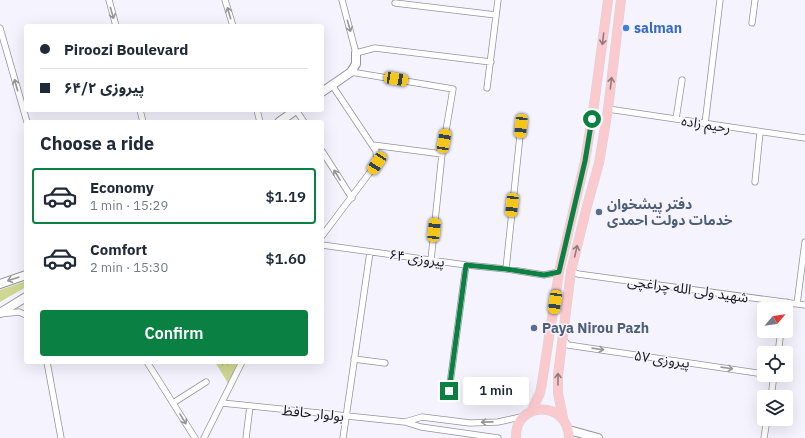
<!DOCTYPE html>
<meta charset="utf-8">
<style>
body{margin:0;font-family:"IBM Plex Sans","Noto Sans Arabic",sans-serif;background:#f2f2f3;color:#1f2937;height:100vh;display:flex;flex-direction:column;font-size:15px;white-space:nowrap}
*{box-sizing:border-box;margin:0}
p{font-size:13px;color:#747a83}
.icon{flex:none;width:22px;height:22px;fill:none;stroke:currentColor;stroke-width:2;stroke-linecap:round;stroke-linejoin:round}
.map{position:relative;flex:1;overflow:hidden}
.side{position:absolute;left:24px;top:120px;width:300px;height:244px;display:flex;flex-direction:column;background:#fff;border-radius:4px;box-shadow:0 4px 16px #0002}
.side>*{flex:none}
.guide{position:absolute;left:24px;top:24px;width:300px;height:88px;border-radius:4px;box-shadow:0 4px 16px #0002;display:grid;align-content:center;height:88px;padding:0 16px;background:#fff}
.needle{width:26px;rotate:62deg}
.controls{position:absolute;left:757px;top:302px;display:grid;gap:8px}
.controls a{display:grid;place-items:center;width:36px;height:36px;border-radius:4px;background:#fff;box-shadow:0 4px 16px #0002;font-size:20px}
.end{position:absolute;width:18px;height:18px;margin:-9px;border:5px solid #0b8043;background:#fff;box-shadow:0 0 0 2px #fff}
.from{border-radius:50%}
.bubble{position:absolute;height:28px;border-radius:4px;background:#fff;box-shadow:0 4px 16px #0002;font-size:13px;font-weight:600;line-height:28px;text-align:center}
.car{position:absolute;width:12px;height:24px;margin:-12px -6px;border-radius:5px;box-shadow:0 0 3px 1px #0007;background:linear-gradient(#f5c518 24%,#345 0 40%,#f5c518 0 76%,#345 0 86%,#f5c518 0)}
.guide b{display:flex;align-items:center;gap:14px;height:38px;font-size:15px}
.guide b+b{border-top:1px solid #e0e1e3}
.guide i{width:10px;height:10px;background:#1f2937}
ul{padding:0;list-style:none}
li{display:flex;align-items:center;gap:12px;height:56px;margin:0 8px 6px;padding:0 8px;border:2px solid transparent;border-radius:4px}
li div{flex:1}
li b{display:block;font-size:15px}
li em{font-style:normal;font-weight:600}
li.active{border-color:#0b8043}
li>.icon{width:36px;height:36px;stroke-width:1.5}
h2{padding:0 16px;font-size:18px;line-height:48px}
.cta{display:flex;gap:8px;margin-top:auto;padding:8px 16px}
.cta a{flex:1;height:46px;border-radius:4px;background:#0b8043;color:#fff;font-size:16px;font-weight:600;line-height:46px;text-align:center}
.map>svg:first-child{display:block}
.grass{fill:url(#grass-tufts)}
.park{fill:url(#park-crowns)}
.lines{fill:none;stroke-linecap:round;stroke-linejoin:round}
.street-casing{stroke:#94939b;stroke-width:7}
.secondary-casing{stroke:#94939b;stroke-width:10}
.primary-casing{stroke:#d5d5d6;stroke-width:10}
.street{stroke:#fff;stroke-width:5.5}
.secondary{stroke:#fff;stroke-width:8}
.primary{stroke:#fbcace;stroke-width:9}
.oneway{stroke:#979798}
.oneway2{stroke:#957a7d}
.route{stroke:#0b8043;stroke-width:5}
.shop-dot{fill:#3f7fe0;stroke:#f5f4fe;stroke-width:1.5}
.service-dot{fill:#5c6f8a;stroke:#f5f4fe;stroke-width:1.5}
.labels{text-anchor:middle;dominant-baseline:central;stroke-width:3;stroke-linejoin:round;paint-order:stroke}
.shop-label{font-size:14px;font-weight:bold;fill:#366cbe;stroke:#f5f4fe;text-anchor:start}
.street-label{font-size:14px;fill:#18181b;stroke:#f5f4fe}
.service-label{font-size:14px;font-weight:bold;fill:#4e5e75;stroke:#f5f4fe;text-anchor:start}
</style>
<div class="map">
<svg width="805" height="438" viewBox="0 0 805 438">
<defs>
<pattern id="grass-tufts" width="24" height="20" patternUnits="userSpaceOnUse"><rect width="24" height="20" fill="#cfd892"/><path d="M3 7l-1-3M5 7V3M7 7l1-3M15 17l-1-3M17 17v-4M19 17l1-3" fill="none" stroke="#b1b97d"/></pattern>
<pattern id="park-crowns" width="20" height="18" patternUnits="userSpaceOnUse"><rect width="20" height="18" fill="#cfd892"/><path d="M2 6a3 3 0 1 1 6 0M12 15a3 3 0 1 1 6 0" fill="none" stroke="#b1b97d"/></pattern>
</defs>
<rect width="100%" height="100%" fill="#f5f4fe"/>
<path class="grass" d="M26,281V287L0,302V290Z"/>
<path class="park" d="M215,362H238L228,383Z"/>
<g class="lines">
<defs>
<path id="street" d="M109,0L116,26
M225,0L233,26
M342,0L356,53L375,48L491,62
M395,3L496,15
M752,23L755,0
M0,28L27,122
M351,72L453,89L442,154L431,260
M487,88L498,0
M608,109L805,138
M140,110L143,122
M257,110L260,122
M296,110L304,122
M676,119L682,80
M705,124L720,0
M373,145L442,154
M322,151L352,198
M755,182L760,132
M322,236L377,163L376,151L332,85
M322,245L466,265L506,269L544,275L559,272
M506,269L521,126
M571,271L578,274L805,305
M797,304L805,242
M785,309L786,302
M0,314L19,312L26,315
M563,339L568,345L764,374
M778,353L781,331
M354,359L385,363
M47,362L61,438
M147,362L195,438
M449,391L466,265
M771,397L774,375
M173,403L206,382
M222,403L405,422L421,427L498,438
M405,422L422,417L470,423L498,422L525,416
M204,438L242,362
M246,438L250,406
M343,438L370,252
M764,438L767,419"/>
<path id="secondary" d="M322,92L351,72L356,64V53
M279,122L296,110
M0,284L26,275
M0,313L26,297
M569,430L598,438"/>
<path id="primary" d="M531,412L540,393L542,383L559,272L585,161L594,105L608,0
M563,418L558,393V375L571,271L587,206L599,163L608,109L621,0
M516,438C514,401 568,399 569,438"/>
</defs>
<use href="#street" class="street-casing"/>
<use href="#secondary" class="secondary-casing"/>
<use href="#primary" class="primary-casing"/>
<use href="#street" class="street"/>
<use href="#secondary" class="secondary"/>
<use href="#primary" class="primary"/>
</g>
<defs><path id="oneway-shaft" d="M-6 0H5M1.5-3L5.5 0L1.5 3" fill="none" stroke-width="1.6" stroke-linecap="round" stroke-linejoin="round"/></defs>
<g class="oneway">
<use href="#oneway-shaft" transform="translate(112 13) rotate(74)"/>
<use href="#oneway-shaft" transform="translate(229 13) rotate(-106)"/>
<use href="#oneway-shaft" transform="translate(349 26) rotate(74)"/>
<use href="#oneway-shaft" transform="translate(16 85) rotate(-106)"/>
<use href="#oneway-shaft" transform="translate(337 175) rotate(-122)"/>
<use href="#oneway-shaft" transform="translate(13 279) rotate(162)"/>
<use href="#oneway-shaft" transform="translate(598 349) rotate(8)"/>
<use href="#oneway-shaft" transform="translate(727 368) rotate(8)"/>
<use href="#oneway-shaft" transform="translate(183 419) rotate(58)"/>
<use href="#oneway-shaft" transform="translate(487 422) rotate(179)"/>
</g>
<g class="oneway2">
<use href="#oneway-shaft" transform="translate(603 39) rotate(97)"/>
<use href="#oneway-shaft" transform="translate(611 83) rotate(-83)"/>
<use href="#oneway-shaft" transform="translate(576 251) rotate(-77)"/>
<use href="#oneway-shaft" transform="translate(558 379) rotate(-90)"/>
</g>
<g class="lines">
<path class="route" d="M449,391L466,265L506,269L544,275L559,272L585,161L592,119"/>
</g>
<circle class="shop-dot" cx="626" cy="28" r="4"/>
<g class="service-dot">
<circle cx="599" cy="212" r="4"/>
<circle cx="534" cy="328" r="4"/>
</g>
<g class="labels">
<g class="shop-label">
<text x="634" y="28">salman</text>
</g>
<g class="street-label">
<text transform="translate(706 124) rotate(9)">رحیم زاده</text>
<text transform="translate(417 258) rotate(8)">پیروزی ۶۴</text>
<text transform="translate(688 289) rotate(8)">شهید ولی الله چراغچی</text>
<text transform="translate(662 359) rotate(8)">پیروزی ۵۷</text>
<text transform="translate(313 413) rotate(6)">بولوار حافظ</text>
</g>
<g class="service-label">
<text x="607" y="204">دفتر پیشخوان<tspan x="607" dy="16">خدمات دولت احمدی</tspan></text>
<text x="542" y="328">Paya Nirou Pazh</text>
</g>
</g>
</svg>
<div class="controls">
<a><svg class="needle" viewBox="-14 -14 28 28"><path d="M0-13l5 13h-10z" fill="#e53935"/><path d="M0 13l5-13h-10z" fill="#747a83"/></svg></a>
<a><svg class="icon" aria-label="locate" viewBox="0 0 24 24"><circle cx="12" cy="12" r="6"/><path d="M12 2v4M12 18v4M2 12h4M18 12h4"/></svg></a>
<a><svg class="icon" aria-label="layers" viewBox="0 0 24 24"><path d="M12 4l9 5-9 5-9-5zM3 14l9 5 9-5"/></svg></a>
</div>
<i class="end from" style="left:592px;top:119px"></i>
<i class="end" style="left:449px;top:391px"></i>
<div class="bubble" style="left:463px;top:377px;width:66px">1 min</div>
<i class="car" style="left:396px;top:79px;rotate:100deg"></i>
<i class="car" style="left:521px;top:126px;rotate:186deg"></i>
<i class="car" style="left:444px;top:141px;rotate:10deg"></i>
<i class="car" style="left:377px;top:163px;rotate:213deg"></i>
<i class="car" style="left:512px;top:205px;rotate:186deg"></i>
<i class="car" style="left:434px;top:230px;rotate:6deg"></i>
<i class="car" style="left:555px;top:302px;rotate:188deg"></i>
<div class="guide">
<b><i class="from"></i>Piroozi Boulevard</b>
<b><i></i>پیروزی ۶۴/۲</b>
</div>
<section class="side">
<h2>Choose a ride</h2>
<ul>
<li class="active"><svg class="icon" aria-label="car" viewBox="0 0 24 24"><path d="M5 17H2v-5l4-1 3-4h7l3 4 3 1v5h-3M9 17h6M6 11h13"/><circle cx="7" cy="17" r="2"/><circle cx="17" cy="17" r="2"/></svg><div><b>Economy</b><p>1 min · 15:29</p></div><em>$1.19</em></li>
<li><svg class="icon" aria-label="car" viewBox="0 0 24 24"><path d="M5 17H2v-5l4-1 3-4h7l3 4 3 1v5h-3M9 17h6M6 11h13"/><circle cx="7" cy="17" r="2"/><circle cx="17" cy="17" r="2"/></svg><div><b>Comfort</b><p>2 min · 15:30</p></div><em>$1.60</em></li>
</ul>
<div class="cta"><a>Confirm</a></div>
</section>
</div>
